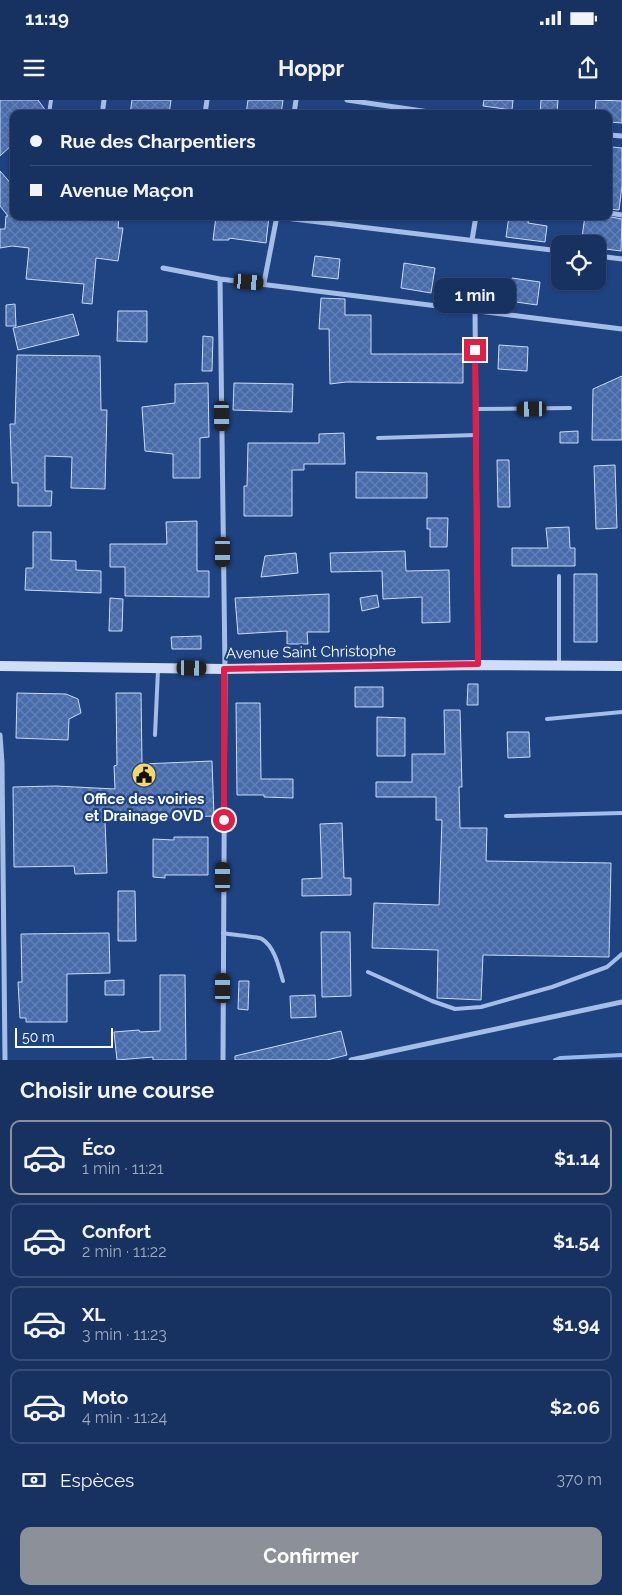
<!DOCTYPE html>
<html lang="fr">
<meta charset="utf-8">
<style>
body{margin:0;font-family:Raleway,sans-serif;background:#243e6a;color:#f1f3f6;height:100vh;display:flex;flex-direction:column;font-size:19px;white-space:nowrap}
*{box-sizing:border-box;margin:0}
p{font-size:16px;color:#9eaabd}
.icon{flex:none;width:28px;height:28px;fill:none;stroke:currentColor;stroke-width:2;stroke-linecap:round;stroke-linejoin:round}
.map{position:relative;height:960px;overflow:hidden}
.side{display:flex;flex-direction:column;background:#173261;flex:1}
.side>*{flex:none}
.banner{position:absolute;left:10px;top:10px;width:602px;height:110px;border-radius:10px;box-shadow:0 1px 4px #0004,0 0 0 1px #364d76;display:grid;align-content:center;height:110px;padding:0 20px;background:#173261}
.controls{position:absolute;left:551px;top:135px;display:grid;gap:10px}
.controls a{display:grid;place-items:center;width:55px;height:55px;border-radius:10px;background:#173261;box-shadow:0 1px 4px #0004,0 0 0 1px #364d76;font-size:25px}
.scale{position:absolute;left:15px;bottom:12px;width:98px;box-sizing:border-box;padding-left:5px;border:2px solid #fff;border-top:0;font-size:14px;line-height:18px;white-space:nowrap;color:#fff;-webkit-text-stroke:4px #1f4281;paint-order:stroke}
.end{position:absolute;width:22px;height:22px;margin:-11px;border:6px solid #e11d48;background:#fff;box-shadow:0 0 0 2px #fff}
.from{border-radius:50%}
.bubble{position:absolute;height:35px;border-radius:10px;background:#173261;box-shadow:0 1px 4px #0004,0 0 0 1px #364d76;font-size:16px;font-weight:700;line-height:35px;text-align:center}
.car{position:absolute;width:15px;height:30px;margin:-15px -8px;border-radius:6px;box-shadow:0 0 4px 1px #0007;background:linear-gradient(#222 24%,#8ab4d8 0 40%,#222 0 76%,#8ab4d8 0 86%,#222 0)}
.banner b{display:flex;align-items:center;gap:18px;height:48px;font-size:19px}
.banner b+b{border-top:1px solid #364d76}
.banner i{width:12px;height:12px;background:#f1f3f6}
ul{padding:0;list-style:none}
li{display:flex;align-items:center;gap:15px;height:75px;margin:0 10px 8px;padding:0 10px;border:2px solid #364d76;border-radius:10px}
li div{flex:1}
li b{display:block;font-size:19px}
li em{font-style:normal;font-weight:700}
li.active{border-color:#8c9099}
li>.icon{width:45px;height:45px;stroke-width:1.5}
h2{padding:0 20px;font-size:22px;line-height:60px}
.pay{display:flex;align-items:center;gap:12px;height:55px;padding:0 20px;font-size:19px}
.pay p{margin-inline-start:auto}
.cta{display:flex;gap:10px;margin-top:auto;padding:10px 20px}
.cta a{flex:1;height:58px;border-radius:10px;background:#8c9099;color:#fff;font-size:20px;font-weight:700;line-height:58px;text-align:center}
.status{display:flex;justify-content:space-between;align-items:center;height:35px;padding:0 25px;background:#173261;direction:ltr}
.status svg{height:14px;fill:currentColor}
header{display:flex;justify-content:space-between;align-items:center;height:65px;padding:0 20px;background:#173261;font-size:22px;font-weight:700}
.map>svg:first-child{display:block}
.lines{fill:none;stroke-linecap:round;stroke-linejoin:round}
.stream{stroke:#98b7ea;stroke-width:4}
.building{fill:url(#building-cross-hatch);stroke:#c9daf6}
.lane{stroke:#a5bee8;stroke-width:4}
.street{stroke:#a5bee8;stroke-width:5}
.secondary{stroke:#d0ddf7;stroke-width:10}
.route{stroke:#e11d48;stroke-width:6}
.labels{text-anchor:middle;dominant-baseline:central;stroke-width:4.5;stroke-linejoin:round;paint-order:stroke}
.street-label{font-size:15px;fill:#fff;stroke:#1f4281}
.poi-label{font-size:15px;font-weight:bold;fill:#fff;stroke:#1f4281}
</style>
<div class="status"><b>11:19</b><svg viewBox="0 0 49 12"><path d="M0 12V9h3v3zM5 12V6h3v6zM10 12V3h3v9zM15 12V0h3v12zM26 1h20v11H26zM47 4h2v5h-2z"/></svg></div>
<header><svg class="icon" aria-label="menu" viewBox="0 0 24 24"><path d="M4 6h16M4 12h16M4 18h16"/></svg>Hoppr<svg class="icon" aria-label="share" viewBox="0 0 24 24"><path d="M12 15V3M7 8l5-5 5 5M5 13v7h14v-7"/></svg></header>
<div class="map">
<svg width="622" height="960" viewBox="0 0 622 960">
<defs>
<pattern id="building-cross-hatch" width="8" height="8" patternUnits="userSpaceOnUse" patternTransform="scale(1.25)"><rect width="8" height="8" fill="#486baa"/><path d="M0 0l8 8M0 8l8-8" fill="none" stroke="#6381b7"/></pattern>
</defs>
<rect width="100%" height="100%" fill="#1f4281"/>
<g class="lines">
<path class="stream" d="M555,960L560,958L622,955"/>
</g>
<path class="building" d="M0,0H38L46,11L45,14H14V43L0,56Z
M132,0H171L169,14H130Z
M248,0H283L281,14H246Z
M484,0H513L512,10L483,6Z
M541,0H558L557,14H540Z
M596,0L622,1V23L609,22V14H595Z
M612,47L622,48V86L619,110L609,109V52H612Z
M0,71L14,87V116H119L118,128H123L118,161L96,158L92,204L82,203L84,184L26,179L29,148L12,146L0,148V129H5L6,116H8L0,106Z
M216,116H269L266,143L229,138V140H213Z
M509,116H529L528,123L547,126L545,142L506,137Z
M585,116H606L622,119L621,151L598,148V144H581Z
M315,156L340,159L338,179L312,176Z
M404,163L435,168L431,193L401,188Z
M512,178L540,182L537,205L509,201Z
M321,198L345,199V215H371V254H463V283L346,282L330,284L329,229H319Z
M15,204L16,226H6V205Z
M118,211H147V242L117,241Z
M73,214L79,235L18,250L13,228Z
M203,236L213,237L212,271H202Z
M499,245L528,247L527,271L498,269Z
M17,255L100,256L101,310H107L105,389L71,388L72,357L45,356V391H52L51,406H18V383H12L10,324H15Z
M622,276V340H592L593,289Z
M208,283L209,337L200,338V378H173V354L145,351L142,307L175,303V284Z
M234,283L293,284L292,312L233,310Z
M578,331V343H560V332Z
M344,333L345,364H304V370H292V416H244V386H247L248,343H319V334Z
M497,360H509L510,407H498Z
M615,365L617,428L596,429L594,366Z
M356,372L427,373V398H356Z
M427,418H448L447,447H430V429H427Z
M197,421V471H209V497L125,496V467H110V444H167L166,422Z
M569,427L570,448H575V466H512V448H548L546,428Z
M33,432H51V460L76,461V470L101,471V493L25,490L26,468H33Z
M405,451L406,471L449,470L450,522L422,523V497L383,499L382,471L331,472L330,453Z
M296,453L298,473L261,477L265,456Z
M574,474H597V542H574Z
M329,494V532H307L308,544H287V531L238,534L235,498Z
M377,495L379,507L362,511L360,498Z
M110,498L123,499L122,531H109Z
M201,536V549H172L171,537Z
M468,584H478V605H467Z
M355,587H383V607H355Z
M17,593L66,594L78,599L81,613L69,619L68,640L16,638Z
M116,593H141L142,664L212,661L214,716L105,720L107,773L75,774L74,766L14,767L13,687L56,686L115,689L114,666L117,665Z
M236,603H260L261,679H293V698L264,697V695H237Z
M444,610H460L462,687H459L460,728H487L486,761L611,763L609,857L483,855L481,900L437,898L438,850L372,848L374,803L439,805L442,720H436V697H376V682H412V654H445Z
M377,617L405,618V656H377Z
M507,632H529L530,657L508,658Z
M342,723L344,778H351V795L302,796V779L322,778L320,724Z
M174,737H208V775H165V778L153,777V739L174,740Z
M118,791H135L136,841H118Z
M321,832H350L351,896L322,897Z
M109,833L110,873L67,874V922H26V918H20L18,882H22L21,834Z
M160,875H185L186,960H153V957L117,960L114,932L139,930L140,932L160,931Z
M124,880V895H105V881Z
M239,881H249L248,910L238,909Z
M315,895L316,917L291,918L290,896Z
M341,931L347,955L327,960H235V956Z"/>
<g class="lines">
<path class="lane" d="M49,14L51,0
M475,309L570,308
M378,338L476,335
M559,564V476
M547,619L622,612
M155,635L158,570
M506,716L622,713
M223,833C231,835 256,836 262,839C275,847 279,868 283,881
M368,872L432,901L455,909L481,907L552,887L607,867L622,854"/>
<path class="street" d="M347,0L443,14
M103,8L104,0
M205,14L207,0
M294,14L296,0
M609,35L622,36
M609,113L622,115
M277,117L560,151
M472,140L476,116
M598,156L622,159
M163,168L220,179L622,229
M220,179L225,569L223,960
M264,183L277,116
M475,210L478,565
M0,635L2,663L5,960
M351,960L622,902"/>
<path class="secondary" d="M0,566L225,569L478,565L622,566"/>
</g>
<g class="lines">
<path class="route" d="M224,720V569L478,564L475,250"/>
</g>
<defs>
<symbol id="civic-disc" viewBox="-11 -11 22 22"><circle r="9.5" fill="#f6d865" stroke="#1f4281"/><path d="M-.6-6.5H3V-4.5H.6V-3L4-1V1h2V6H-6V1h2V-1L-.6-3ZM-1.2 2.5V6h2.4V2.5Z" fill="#111"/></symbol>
</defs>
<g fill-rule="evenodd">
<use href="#civic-disc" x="130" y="661" width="28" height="28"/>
</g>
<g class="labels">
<g class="street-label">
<text transform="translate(311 552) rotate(-1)">Avenue Saint Christophe</text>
</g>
<g class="poi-label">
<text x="144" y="699">Office des voiries<tspan x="144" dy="17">et Drainage OVD</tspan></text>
</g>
</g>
</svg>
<div class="controls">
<a><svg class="icon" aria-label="locate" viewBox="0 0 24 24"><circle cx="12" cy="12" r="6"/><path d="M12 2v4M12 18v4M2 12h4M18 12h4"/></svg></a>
</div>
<div class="scale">50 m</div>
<i class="end from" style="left:224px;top:720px"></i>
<i class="end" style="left:475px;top:250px"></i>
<div class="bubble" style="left:434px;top:178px;width:82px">1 min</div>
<i class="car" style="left:249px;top:182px;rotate:95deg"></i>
<i class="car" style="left:532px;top:309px;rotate:269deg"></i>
<i class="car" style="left:222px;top:316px;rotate:179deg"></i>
<i class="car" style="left:223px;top:452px;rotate:180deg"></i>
<i class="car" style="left:192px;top:568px;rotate:91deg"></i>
<i class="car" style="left:223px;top:777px;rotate:0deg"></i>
<i class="car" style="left:223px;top:888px;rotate:0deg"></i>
<div class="banner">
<b><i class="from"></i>Rue des Charpentiers</b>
<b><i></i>Avenue Maçon</b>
</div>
</div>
<section class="side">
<h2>Choisir une course</h2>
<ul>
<li class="active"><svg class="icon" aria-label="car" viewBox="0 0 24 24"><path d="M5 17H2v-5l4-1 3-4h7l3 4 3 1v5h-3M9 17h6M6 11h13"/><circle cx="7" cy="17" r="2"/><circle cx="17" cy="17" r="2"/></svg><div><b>Éco</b><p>1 min · 11:21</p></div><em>$1.14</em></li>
<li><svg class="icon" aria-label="car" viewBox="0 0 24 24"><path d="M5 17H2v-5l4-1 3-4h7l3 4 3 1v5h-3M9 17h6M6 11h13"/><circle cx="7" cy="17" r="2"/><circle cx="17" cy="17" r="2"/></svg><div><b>Confort</b><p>2 min · 11:22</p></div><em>$1.54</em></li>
<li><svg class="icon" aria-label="car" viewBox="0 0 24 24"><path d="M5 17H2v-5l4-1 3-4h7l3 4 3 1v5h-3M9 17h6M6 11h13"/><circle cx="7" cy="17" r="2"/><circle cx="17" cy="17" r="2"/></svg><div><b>XL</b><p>3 min · 11:23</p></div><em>$1.94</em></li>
<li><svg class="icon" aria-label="car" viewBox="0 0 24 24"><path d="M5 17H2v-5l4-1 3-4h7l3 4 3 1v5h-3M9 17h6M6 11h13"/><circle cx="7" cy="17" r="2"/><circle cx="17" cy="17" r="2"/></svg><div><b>Moto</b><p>4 min · 11:24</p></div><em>$2.06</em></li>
</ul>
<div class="pay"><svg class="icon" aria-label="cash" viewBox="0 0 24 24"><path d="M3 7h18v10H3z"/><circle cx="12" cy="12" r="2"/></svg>Espèces<p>370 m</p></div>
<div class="cta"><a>Confirmer</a></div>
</section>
